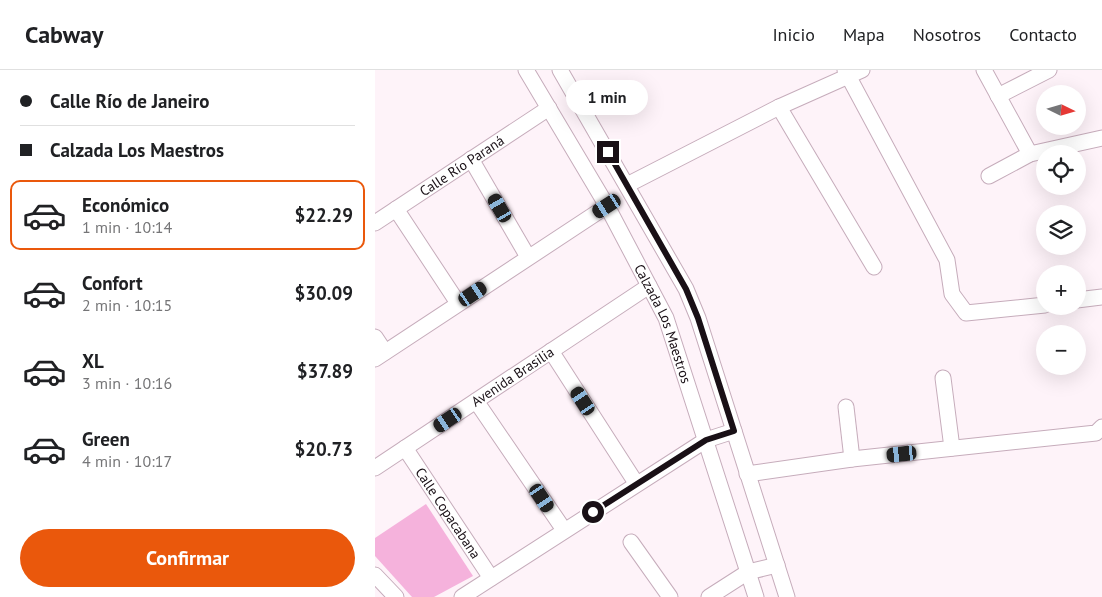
<!DOCTYPE html>
<html lang="es">
<meta charset="utf-8">
<style>
body{margin:0;font-family:"PT Sans",sans-serif;background:#f2f2f2;color:#202124;height:100vh;display:flex;flex-direction:column;font-size:19px;white-space:nowrap}
*{box-sizing:border-box;margin:0}
p{font-size:16px;color:#757577}
.icon{flex:none;width:28px;height:28px;fill:none;stroke:currentColor;stroke-width:2;stroke-linecap:round;stroke-linejoin:round}
.map{position:relative;flex:1;overflow:hidden}
.drawer{display:flex;flex-direction:column;background:#fff;width:375px}
.drawer>*{flex:none}
.banner{display:grid;align-content:center;height:110px;padding:0 20px;background:#fff}
.needle{width:32px;rotate:95deg}
.controls{position:absolute;left:661px;top:15px;display:grid;gap:10px}
.controls a{display:grid;place-items:center;width:50px;height:50px;border-radius:50%;background:#fff;box-shadow:0 5px 20px #0002;font-size:25px}
.end{position:absolute;width:22px;height:22px;margin:-11px;border:6px solid #191016;background:#fff;box-shadow:0 0 0 2px #fff}
.from{border-radius:50%}
.bubble{position:absolute;height:35px;border-radius:18px;background:#fff;box-shadow:0 5px 20px #0002;font-size:16px;font-weight:700;line-height:35px;text-align:center}
.car{position:absolute;width:15px;height:30px;margin:-15px -8px;border-radius:6px;box-shadow:0 0 4px 1px #0007;background:linear-gradient(#222 24%,#8ab4d8 0 40%,#222 0 76%,#8ab4d8 0 86%,#222 0)}
.banner b{display:flex;align-items:center;gap:18px;height:48px;font-size:19px}
.banner b+b{border-top:1px solid #e0e0e0}
.banner i{width:12px;height:12px;background:#202124}
ul{padding:0;list-style:none}
li{display:flex;align-items:center;gap:15px;height:70px;margin:0 10px 8px;padding:0 10px;border:2px solid transparent;border-radius:10px}
li div{flex:1}
li b{display:block;font-size:19px}
li em{font-style:normal;font-weight:700}
li.on{border-color:#ea580c}
li>.icon{width:45px;height:45px;stroke-width:1.5}
.primary-button{display:flex;gap:10px;margin-top:auto;padding:10px 20px}
.primary-button a{flex:1;height:58px;border-radius:30px;background:#ea580c;color:#fff;font-size:20px;font-weight:700;line-height:58px;text-align:center}
header{display:flex;align-items:center;gap:30px;box-sizing:border-box;height:70px;padding:0 25px;background:#fff;border-bottom:1px solid #e0e0e0}
header strong{font-size:24px}
nav{display:flex;gap:28px;margin-inline-start:auto;font-size:18px}
main{display:flex;flex:1;min-height:0}
.map>svg:first-child{display:block}
.green{fill:#f5b2dc}
.lines{fill:none;stroke-linecap:round;stroke-linejoin:round}
.minor-casing{stroke:#c6acbb;stroke-width:17}
.minor{stroke:#fff;stroke-width:15}
.route{stroke:#191016;stroke-width:6}
.labels{text-anchor:middle;dominant-baseline:central;stroke-width:4;stroke-linejoin:round;paint-order:stroke}
.street-label{font-size:14px;fill:#191016;stroke:#fef3f9}
</style>
<header>
<strong>Cabway</strong>
<nav><a>Inicio</a><a>Mapa</a><a>Nosotros</a><a>Contacto</a></nav>
</header>
<main>
<section class="drawer">
<div class="banner">
<b><i class="from"></i>Calle Río de Janeiro</b>
<b><i></i>Calzada Los Maestros</b>
</div>
<ul>
<li class="on"><svg class="icon" aria-label="car" viewBox="0 0 24 24"><path d="M5 17H2v-5l4-1 3-4h7l3 4 3 1v5h-3M9 17h6M6 11h13"/><circle cx="7" cy="17" r="2"/><circle cx="17" cy="17" r="2"/></svg><div><b>Económico</b><p>1 min · 10:14</p></div><em>$22.29</em></li>
<li><svg class="icon" aria-label="car" viewBox="0 0 24 24"><path d="M5 17H2v-5l4-1 3-4h7l3 4 3 1v5h-3M9 17h6M6 11h13"/><circle cx="7" cy="17" r="2"/><circle cx="17" cy="17" r="2"/></svg><div><b>Confort</b><p>2 min · 10:15</p></div><em>$30.09</em></li>
<li><svg class="icon" aria-label="car" viewBox="0 0 24 24"><path d="M5 17H2v-5l4-1 3-4h7l3 4 3 1v5h-3M9 17h6M6 11h13"/><circle cx="7" cy="17" r="2"/><circle cx="17" cy="17" r="2"/></svg><div><b>XL</b><p>3 min · 10:16</p></div><em>$37.89</em></li>
<li><svg class="icon" aria-label="car" viewBox="0 0 24 24"><path d="M5 17H2v-5l4-1 3-4h7l3 4 3 1v5h-3M9 17h6M6 11h13"/><circle cx="7" cy="17" r="2"/><circle cx="17" cy="17" r="2"/></svg><div><b>Green</b><p>4 min · 10:17</p></div><em>$20.73</em></li>
</ul>
<div class="primary-button"><a>Confirmar</a></div>
</section>
<div class="map">
<svg width="727" height="527" viewBox="0 0 727 527">
<rect width="100%" height="100%" fill="#fef3f9"/>
<path class="green" d="M51,434L98,506L59,527H37L0,486V468Z"/>
<g class="lines">
<defs>
<g id="minor">
<path id="s1" d="M151,0L232,136L291,248L381,527"/>
<path d="M185,0L311,219L323,248L412,527"/>
<path d="M470,0L572,190L577,224L591,243L670,235"/>
<path d="M609,0L655,84"/>
<path d="M623,26L674,0"/>
<path d="M404,37L499,197"/>
<path d="M96,89L153,187"/>
<path d="M614,106L655,84L727,68"/>
<path d="M252,115L404,37L487,0"/>
<path d="M21,139L83,233"/>
<path id="s2" d="M0,153L174,38"/>
<path d="M702,230L727,227"/>
<path d="M0,267L10,282"/>
<path d="M176,281L261,413"/>
<path d="M0,289L232,136"/>
<path d="M568,308L577,378"/>
<path d="M101,331L189,460"/>
<path d="M471,337L477,389"/>
<path id="s3" d="M30,378L116,508"/>
<path id="s4" d="M0,398L274,216"/>
<path d="M372,404L477,389L721,363L727,357"/>
<path d="M256,472L295,527"/>
<path d="M0,505L21,527"/>
<path d="M87,527L331,370L359,361"/>
<path d="M334,527L373,502L402,495"/>
</g>
</defs>
<use href="#minor" class="minor-casing"/>
<use href="#minor" class="minor"/>
</g>
<g class="lines">
<path class="route" d="M218,442L331,370L359,361L323,248L311,219L233,82"/>
</g>
<g class="labels">
<g class="street-label">
<text stroke="none"><textPath href="#s2" startOffset="104">Calle Río Paraná</textPath></text>
<text stroke="none"><textPath href="#s1" startOffset="289">Calzada Los Maestros</textPath></text>
<text stroke="none"><textPath href="#s4" startOffset="165">Avenida Brasilia</textPath></text>
<text stroke="none"><textPath href="#s3" startOffset="78">Calle Copacabana</textPath></text>
</g>
</g>
</svg>
<div class="controls">
<a><svg class="needle" viewBox="-14 -14 28 28"><path d="M0-13l5 13h-10z" fill="#e53935"/><path d="M0 13l5-13h-10z" fill="#757577"/></svg></a>
<a><svg class="icon" aria-label="locate" viewBox="0 0 24 24"><circle cx="12" cy="12" r="6"/><path d="M12 2v4M12 18v4M2 12h4M18 12h4"/></svg></a>
<a><svg class="icon" aria-label="layers" viewBox="0 0 24 24"><path d="M12 4l9 5-9 5-9-5zM3 14l9 5 9-5"/></svg></a>
<a>+</a>
<a>−</a>
</div>
<i class="end from" style="left:218px;top:442px"></i>
<i class="end" style="left:233px;top:82px"></i>
<div class="bubble" style="left:191px;top:10px;width:82px">1 min</div>
<i class="car" style="left:232px;top:136px;rotate:237deg"></i>
<i class="car" style="left:125px;top:138px;rotate:330deg"></i>
<i class="car" style="left:98px;top:224px;rotate:56deg"></i>
<i class="car" style="left:208px;top:331px;rotate:327deg"></i>
<i class="car" style="left:73px;top:350px;rotate:236deg"></i>
<i class="car" style="left:527px;top:384px;rotate:264deg"></i>
<i class="car" style="left:167px;top:428px;rotate:146deg"></i>
</div>
</main>
